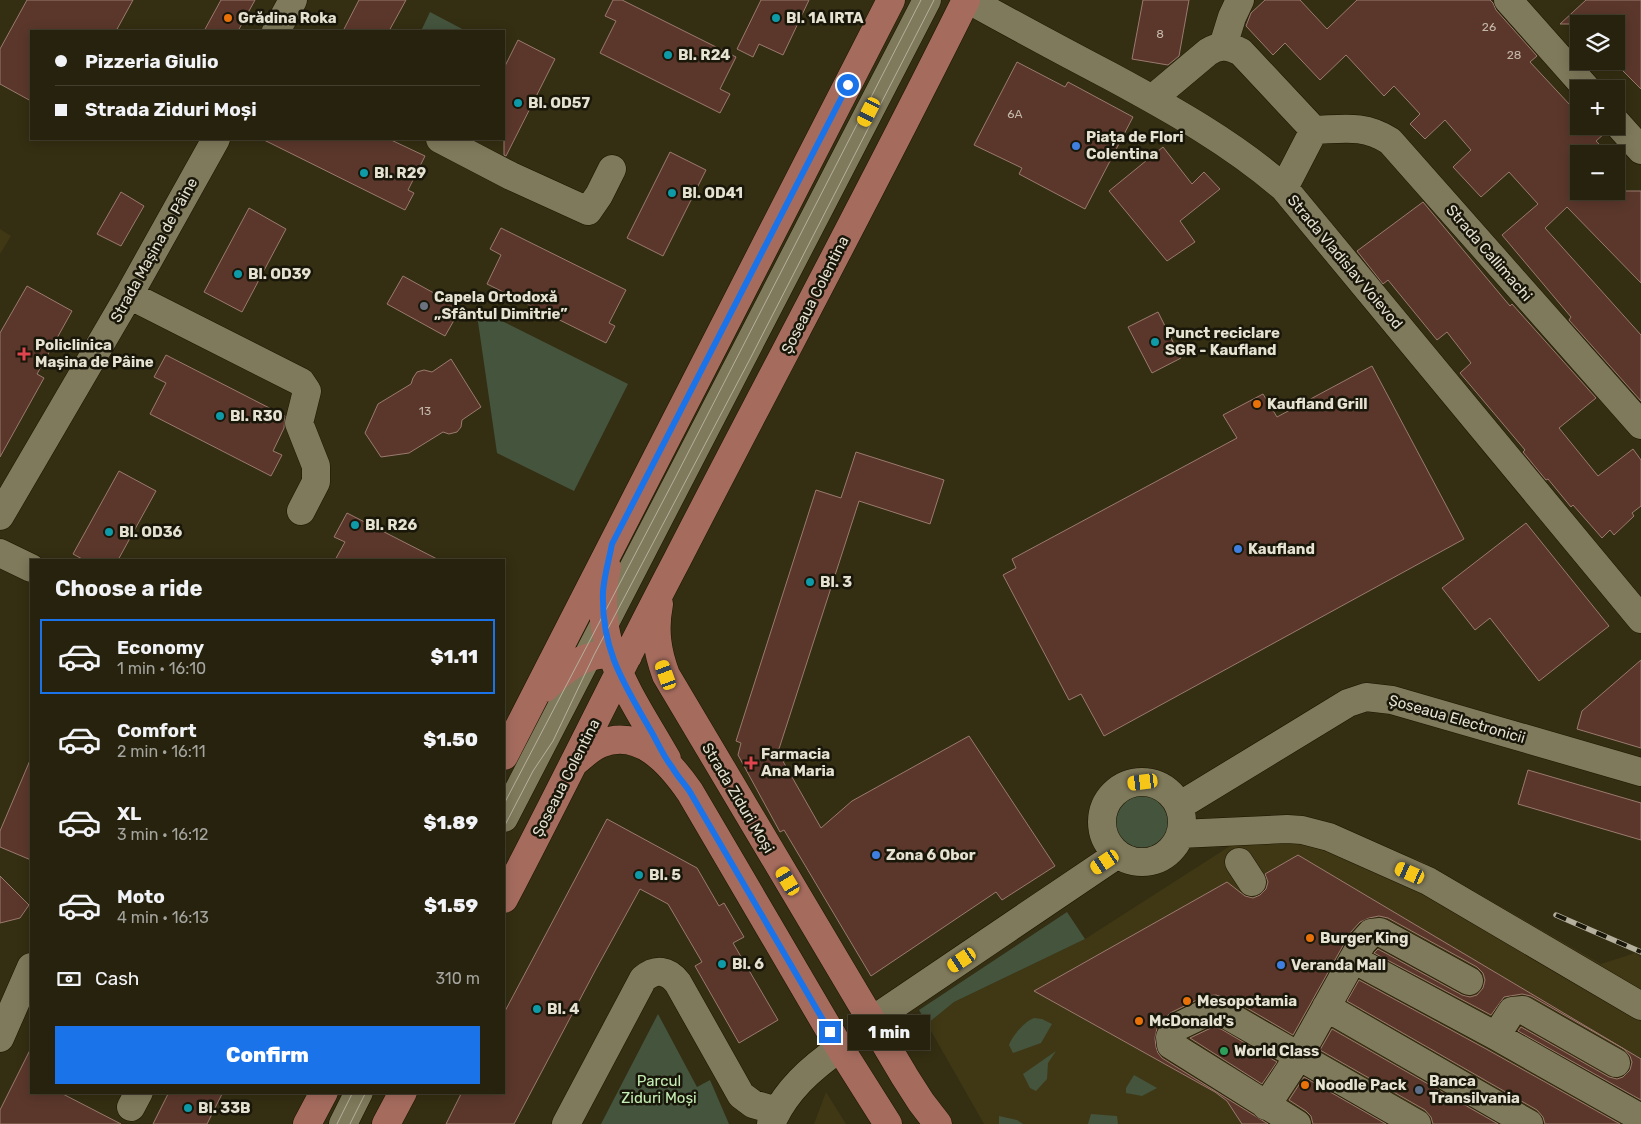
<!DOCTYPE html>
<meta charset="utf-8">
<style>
body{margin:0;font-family:Rubik,sans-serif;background:#2f2a17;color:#f1f3f6;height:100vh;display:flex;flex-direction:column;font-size:19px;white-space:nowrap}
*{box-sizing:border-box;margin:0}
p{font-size:16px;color:#a4a49e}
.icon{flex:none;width:28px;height:28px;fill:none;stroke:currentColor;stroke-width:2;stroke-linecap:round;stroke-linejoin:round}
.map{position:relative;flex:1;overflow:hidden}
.details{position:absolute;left:30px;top:559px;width:475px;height:535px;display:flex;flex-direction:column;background:#27220e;border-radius:0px;box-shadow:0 2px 12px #0003,0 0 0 1px #433f2e}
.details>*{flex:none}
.hud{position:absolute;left:30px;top:30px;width:475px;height:110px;border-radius:0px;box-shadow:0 2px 12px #0003,0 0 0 1px #433f2e;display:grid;align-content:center;height:110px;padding:0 25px;background:#27220e}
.tools{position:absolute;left:1570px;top:15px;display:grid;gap:10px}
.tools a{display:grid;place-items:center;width:55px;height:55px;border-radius:0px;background:#27220e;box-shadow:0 2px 12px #0003,0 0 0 1px #433f2e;font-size:25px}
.end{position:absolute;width:22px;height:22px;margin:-11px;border:6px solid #1a73e8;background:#fff;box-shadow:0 0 0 2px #fff}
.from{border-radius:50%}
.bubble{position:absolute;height:35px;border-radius:0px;background:#27220e;box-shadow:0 2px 12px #0003,0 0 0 1px #433f2e;font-size:16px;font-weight:800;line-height:35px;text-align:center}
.car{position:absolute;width:15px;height:30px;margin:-15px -8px;border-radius:6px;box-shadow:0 0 4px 1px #0007;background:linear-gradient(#f5c518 24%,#345 0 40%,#f5c518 0 76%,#345 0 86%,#f5c518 0)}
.hud b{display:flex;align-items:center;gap:18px;height:48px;font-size:19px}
.hud b+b{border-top:1px solid #433f2e}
.hud i{width:12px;height:12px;background:#f1f3f6}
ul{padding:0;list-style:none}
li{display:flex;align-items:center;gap:15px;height:75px;margin:0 10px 8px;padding:0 15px;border:2px solid transparent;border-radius:0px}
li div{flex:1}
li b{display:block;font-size:19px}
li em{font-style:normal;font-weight:800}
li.current{border-color:#1a73e8}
li>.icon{width:45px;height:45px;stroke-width:1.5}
h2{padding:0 25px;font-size:22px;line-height:60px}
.pay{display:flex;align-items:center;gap:12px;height:55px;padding:0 25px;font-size:19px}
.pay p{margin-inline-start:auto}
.primary-button{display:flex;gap:10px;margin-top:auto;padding:10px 25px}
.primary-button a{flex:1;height:58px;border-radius:0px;background:#1a73e8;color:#fff;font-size:20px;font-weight:800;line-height:58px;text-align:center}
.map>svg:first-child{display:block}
.built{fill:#403814}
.green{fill:#44543d}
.building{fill:#5b372b;stroke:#9b7a6f}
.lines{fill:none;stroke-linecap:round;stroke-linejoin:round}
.minor-casing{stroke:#1c1600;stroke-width:29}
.major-casing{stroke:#1c1600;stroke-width:29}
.minor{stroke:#807a5c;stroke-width:28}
.major{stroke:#a56c5e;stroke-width:28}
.tram{stroke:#b5b09d;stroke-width:1}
.rail-casing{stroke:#b5b09d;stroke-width:5.5}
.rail{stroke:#19160a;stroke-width:4;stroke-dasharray:11;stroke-linecap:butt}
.route{stroke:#1a73e8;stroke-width:6}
.food-dot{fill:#e8710a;stroke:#19160a;stroke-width:2}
.culture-dot{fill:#0f9aa8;stroke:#19160a;stroke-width:2}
.shop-dot{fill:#3f7fe0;stroke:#19160a;stroke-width:2}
.worship-dot{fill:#6b7280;stroke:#19160a;stroke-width:2}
.health-dot{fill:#e0444e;stroke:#19160a;stroke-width:2}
.leisure-dot{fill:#2e9e5b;stroke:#19160a;stroke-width:2}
.service-dot{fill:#5c6f8a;stroke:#19160a;stroke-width:2}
.labels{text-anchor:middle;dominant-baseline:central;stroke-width:5;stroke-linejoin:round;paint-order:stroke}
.number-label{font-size:12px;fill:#c3b7a8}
.poi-label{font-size:15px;font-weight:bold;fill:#e6e2d2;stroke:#19160a;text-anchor:start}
.street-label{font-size:15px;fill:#e6e2d2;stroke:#19160a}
.park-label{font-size:15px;fill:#c4edb4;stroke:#19160a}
</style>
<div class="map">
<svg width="1641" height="1124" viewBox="0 0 1641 1124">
<rect width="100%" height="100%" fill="#342e12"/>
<path class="built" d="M0,229L11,236L0,254Z
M1331,830L1422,861L1601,964L1635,953L1641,957V1124H984L927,1024L954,1002L1085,939L1230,846Z
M826,1092L846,1124H814Z"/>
<path class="green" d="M430,12L466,31H421Z
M476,308L628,384L574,491L497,453Z
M1102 822a40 40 0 1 1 80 0a40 40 0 1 1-80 0Z
M1067,912L1085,939L954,1002L927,1024L919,1010Z
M658,1014L697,1087L710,1080L729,1124H601Z
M1034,1018L1042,1019L1052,1024L1041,1043L1013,1053L1009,1045C1012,1036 1025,1021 1034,1018Z
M1056,1051L1048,1063L1047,1079L1036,1091L1030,1088L1023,1074Z
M1134,1075L1157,1088L1142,1096L1126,1093V1088Z
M1091,1114L1117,1116L1118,1124H1088Z
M999,1116L1017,1120L1023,1124H999Z"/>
<path class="building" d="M27,0H133L116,31H31V101L0,84V49Z
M221,0H255L238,31H204Z
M359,0H406L389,31H343Z
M613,0H622L736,57L720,89L730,94L720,113L600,53L616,21L605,16Z
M761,0H809L783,55L759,44L753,57L737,49Z
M1143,0H1189L1179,56L1168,65L1132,59Z
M1265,0H1300L1327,29L1357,0H1490L1493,3L1496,10L1537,56L1530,62L1570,105L1576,100L1579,102V126H1601L1605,133L1596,141L1599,144L1589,154H1579V191H1641V283L1567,207L1545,228L1641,335V401L1569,320L1571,317L1502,235L1538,204L1509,172L1481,197L1453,167L1471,150L1445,120L1425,139L1410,124L1420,114L1394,86L1384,96L1346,55L1320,80L1285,43L1273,55L1246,26L1251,13Z
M1586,0H1641V89L1616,64V24H1607L1600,16L1591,24H1560Z
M518,40L555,59L506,156L504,155V68Z
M1017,62L1065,87L1068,82L1133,117L1085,209L1019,174L1022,168L974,145Z
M262,139H389L425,156L408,190L414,193L405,210Z
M1163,147L1192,184L1204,172L1220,189L1180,221L1195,242L1167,261L1109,191Z
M670,152L706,170L663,256L627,238Z
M121,192L144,206L121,246L97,234Z
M1423,202L1510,306L1512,304L1596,398L1559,428L1598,476L1633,449L1641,460V506L1632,513L1634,516L1614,535L1610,530L1602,538L1573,505L1571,507L1548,479L1546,480L1523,452L1525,450L1460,373L1471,363L1447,332L1437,340L1388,280L1383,284L1357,251Z
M249,208L286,229L242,312L204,292Z
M501,228L626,290L609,323L615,326L606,343L487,284L501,255L490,249Z
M403,276L461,308L445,336L387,304Z
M27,286L72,311L37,374L44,378L0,457V333Z
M1158,312L1181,358L1152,373L1128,327Z
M166,355L285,416L284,428L273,451L282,455L271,476L150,414L166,383L154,377Z
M451,359L481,407L462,420L461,427L457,432L449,434L443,432L409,453L381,457L365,433L378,404L411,384L413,378L417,372L424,370L432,372Z
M1372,366L1464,539L1104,736L1081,694L1069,700L1003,575L1016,568L1012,559L1237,438L1223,415L1263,394L1277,417Z
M856,452L944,480L930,524L859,501L777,755L780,756L821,828L852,801L969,736L1055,866L1002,900L996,892L871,976L784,830L780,832L738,755L741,743L736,741L816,490L841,498Z
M119,471L156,491L118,560H84L73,554Z
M347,513L439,560H335L345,542L334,537Z
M1526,523L1609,626L1539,681L1490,618L1475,630L1442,588Z
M1641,660V748L1577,729L1582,711Z
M31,758V860L0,847V831Z
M1528,770L1641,803V840L1518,804Z
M607,819L697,868L719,906L724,903L744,937L733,943L778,1020L739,1043L695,966L702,962L668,904L640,889L596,969L514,1124H446L462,1092H504V1013Z
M1298,855L1641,1059V1100L1518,1031L1521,1027L1609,1077L1617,1079L1623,1077L1630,1070L1632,1062L1630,1056L1624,1049L1531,996L1522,994L1504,997L1491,1015L1374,953L1378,949L1462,995L1470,997L1477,995L1483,988L1485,980L1483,973L1477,967L1388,918L1379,916L1369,918L1360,922L1350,933L1293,1035L1235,1001L1216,995L1205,996L1170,1013L1157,1028L1155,1038L1156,1047L1158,1053L1162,1058L1268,1124H1242L1227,1101L1215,1092L1034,991L1227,882L1245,896L1253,898L1260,895L1266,889L1268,882L1265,874Z
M0,876L29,905L20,918L0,923Z
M1359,980L1488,1050L1620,1124H1545L1543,1117L1537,1110L1347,1001Z
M1213,1027L1221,1029L1277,1062L1262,1084L1190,1038Z
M1332,1029L1498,1124H1433L1431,1117L1425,1110L1320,1050Z
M31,1048V1092H59L121,1124H0V1110Z
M1304,1077L1386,1124H1313L1311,1116L1306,1111L1289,1100Z
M169,1092H223L207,1124H153Z"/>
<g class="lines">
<defs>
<path id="minor" d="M969,0C1016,26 1064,52 1112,77C1173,110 1232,143 1284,188L1641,619
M1508,0L1587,89
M276,31L293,0
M1223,46L1232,17L1240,0
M1152,99L1208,52C1220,44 1229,46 1241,52L1314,130C1343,129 1364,124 1390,141L1641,425
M1616,122L1641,150
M440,139L511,176L588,211L599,195L612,169
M1284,188L1314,130
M129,295L301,382L307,391L299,423L316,466V482L301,511
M0,516L129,295L216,139
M0,553L31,568
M1102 822a40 40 0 1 1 80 0a40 40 0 1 1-80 0Z
M1179,806L1348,703L1366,697L1392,700L1641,772
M504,818L927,0
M1180,834L1287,829L1302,830L1329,837L1428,881L1641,1006
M1239,862L1252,882
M1353,959L1496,1036L1641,1118
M1326,1007L1529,1124
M871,1021L1118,854
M1496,1036L1512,1011L1523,1010L1616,1063
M0,1038L31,967
M1266,1106L1299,1056L1362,943L1371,933L1380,932L1469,981
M131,1107L139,1092
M343,1124L359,1092
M566,1124L643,979C656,968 668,970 678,983L741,1095L753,1104L777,1111
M771,1124C785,1091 811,1068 840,1048
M1297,1124L1171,1045L1170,1037L1177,1027L1212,1010L1227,1015L1417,1124"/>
<path id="major" d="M607,567C589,643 632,697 667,759
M659,604C654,630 657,651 666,675L905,1077L921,1102L938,1124
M545,688C571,663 590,649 628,656
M504,756L891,0
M575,762C583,756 590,748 600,744C639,727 670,763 690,792L840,1048L888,1124
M504,899C563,787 618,672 677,560C773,373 873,188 966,0
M307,1124L324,1092
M386,1124L403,1092"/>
</defs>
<use href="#minor" class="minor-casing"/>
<use href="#major" class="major-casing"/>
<use href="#minor" class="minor"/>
<use href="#major" class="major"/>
<path class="tram" d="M504,804L673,482L921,0
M504,827L533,771L553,741L594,655L750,359L934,0
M337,1124L353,1092
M350,1124L366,1092"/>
<defs>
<path id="rail" d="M1556,915L1641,952"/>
</defs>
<use href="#rail" class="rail-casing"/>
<use href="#rail" class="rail"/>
</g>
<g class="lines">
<path class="route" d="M830,1032L690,792C684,783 677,776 672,767C663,756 658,743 651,731C624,684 601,650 603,592C604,576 609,560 612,544L848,85"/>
</g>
<g class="food-dot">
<circle cx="228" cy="18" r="5"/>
<circle cx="1257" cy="404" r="5"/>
<circle cx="1310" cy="938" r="5"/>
<circle cx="1187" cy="1001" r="5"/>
<circle cx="1139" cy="1021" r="5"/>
<circle cx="1305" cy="1085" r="5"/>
</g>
<g class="culture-dot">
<circle cx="776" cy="18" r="5"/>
<circle cx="668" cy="55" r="5"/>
<circle cx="518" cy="103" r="5"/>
<circle cx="364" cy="173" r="5"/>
<circle cx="672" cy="193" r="5"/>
<circle cx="238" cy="274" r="5"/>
<circle cx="1155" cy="342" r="5"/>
<circle cx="220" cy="416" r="5"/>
<circle cx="355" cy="525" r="5"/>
<circle cx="109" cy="532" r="5"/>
<circle cx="810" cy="582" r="5"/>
<circle cx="639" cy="875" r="5"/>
<circle cx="722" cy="964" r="5"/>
<circle cx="537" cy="1009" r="5"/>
<circle cx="188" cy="1108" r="5"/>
</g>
<g class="shop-dot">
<circle cx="1076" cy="146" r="5"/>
<circle cx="1238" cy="549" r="5"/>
<circle cx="876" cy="855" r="5"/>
<circle cx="1281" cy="965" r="5"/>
</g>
<circle class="worship-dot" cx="424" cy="306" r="5"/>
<g class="health-dot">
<path d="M21.5 346.5h5v5h5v5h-5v5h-5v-5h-5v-5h5z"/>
<path d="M748.5 755.5h5v5h5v5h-5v5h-5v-5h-5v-5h5z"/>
</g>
<circle class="leisure-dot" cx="1224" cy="1051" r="5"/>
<circle class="service-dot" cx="1419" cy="1090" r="5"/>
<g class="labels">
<g class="number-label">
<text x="1489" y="27">26</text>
<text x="1160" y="34">8</text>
<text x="1514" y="55">28</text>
<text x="1015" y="114">6A</text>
<text x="425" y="411">13</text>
</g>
<g class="poi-label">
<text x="238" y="18">Grădina Roka</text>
<text x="786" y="18">Bl. 1A IRTA</text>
<text x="678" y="55">Bl. R24</text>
<text x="528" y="103">Bl. OD57</text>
<text x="1086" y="137">Piața de Flori<tspan x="1086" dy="17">Colentina</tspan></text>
<text x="374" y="173">Bl. R29</text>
<text x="682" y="193">Bl. OD41</text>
<text x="248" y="274">Bl. OD39</text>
<text x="434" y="297">Capela Ortodoxă<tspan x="434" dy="17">„Sfântul Dimitrie”</tspan></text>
<text x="1165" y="333">Punct reciclare<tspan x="1165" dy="17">SGR - Kaufland</tspan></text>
<text x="35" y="345">Policlinica<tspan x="35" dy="17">Mașina de Pâine</tspan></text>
<text x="1267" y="404">Kaufland Grill</text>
<text x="230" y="416">Bl. R30</text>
<text x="365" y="525">Bl. R26</text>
<text x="119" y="532">Bl. OD36</text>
<text x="1248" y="549">Kaufland</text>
<text x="820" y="582">Bl. 3</text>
<text x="761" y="754">Farmacia<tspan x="761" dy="17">Ana Maria</tspan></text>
<text x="886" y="855">Zona 6 Obor</text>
<text x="649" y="875">Bl. 5</text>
<text x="1320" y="938">Burger King</text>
<text x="732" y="964">Bl. 6</text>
<text x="1291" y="965">Veranda Mall</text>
<text x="1197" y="1001">Mesopotamia</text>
<text x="547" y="1009">Bl. 4</text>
<text x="1149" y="1021">McDonald's</text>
<text x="1234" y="1051">World Class</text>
<text x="1429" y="1081">Banca<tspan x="1429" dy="17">Transilvania</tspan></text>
<text x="1315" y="1085">Noodle Pack</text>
<text x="198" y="1108">Bl. 33B</text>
</g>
<g class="street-label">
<text transform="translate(154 250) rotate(-61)">Strada Mașina de Pâine</text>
<text transform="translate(1489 253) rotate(49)">Strada Callimachi</text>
<text transform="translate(1345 262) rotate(50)">Strada Vladislav Voievod</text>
<text transform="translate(815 295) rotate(-63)">Șoseaua Colentina</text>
<text transform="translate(1457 719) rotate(16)">Șoseaua Electronicii</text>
<text transform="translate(566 778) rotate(-63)">Șoseaua Colentina</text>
<text transform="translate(738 798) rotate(59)">Strada Ziduri Moși</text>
</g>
<g class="park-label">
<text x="659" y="1081">Parcul<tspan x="659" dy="17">Ziduri Moși</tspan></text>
</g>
</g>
</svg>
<div class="tools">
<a><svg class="icon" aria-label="layers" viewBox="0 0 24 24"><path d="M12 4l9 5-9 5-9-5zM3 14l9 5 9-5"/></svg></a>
<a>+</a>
<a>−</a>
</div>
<i class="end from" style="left:848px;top:85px"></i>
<i class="end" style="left:830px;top:1032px"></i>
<div class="bubble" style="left:848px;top:1015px;width:82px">1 min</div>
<i class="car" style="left:869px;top:112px;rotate:207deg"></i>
<i class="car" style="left:666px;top:675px;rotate:340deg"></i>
<i class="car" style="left:1143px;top:782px;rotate:263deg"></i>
<i class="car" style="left:1105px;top:862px;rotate:236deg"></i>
<i class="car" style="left:1410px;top:873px;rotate:294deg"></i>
<i class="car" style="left:788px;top:881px;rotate:329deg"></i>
<i class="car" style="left:962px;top:960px;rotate:236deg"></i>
<div class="hud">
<b><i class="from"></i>Pizzeria Giulio</b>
<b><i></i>Strada Ziduri Moși</b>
</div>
<section class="details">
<h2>Choose a ride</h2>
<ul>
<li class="current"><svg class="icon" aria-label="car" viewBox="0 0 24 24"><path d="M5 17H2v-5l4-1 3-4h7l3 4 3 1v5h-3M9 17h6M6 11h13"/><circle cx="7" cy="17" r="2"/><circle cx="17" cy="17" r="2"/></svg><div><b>Economy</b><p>1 min · 16:10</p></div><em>$1.11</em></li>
<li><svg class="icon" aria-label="car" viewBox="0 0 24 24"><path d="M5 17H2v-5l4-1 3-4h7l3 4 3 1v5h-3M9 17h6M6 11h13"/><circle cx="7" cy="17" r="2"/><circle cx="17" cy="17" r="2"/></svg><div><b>Comfort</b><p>2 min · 16:11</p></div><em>$1.50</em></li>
<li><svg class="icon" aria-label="car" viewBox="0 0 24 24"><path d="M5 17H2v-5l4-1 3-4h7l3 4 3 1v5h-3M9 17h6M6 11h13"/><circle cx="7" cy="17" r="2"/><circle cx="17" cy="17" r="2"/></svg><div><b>XL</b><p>3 min · 16:12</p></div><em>$1.89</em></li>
<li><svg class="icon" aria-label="car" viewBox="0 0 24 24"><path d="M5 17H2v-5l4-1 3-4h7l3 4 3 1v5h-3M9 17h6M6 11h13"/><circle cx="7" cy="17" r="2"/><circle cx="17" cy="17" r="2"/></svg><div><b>Moto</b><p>4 min · 16:13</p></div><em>$1.59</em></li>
</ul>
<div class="pay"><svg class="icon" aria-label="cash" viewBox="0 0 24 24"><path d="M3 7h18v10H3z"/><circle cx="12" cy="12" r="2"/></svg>Cash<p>310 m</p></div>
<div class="primary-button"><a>Confirm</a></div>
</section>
</div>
